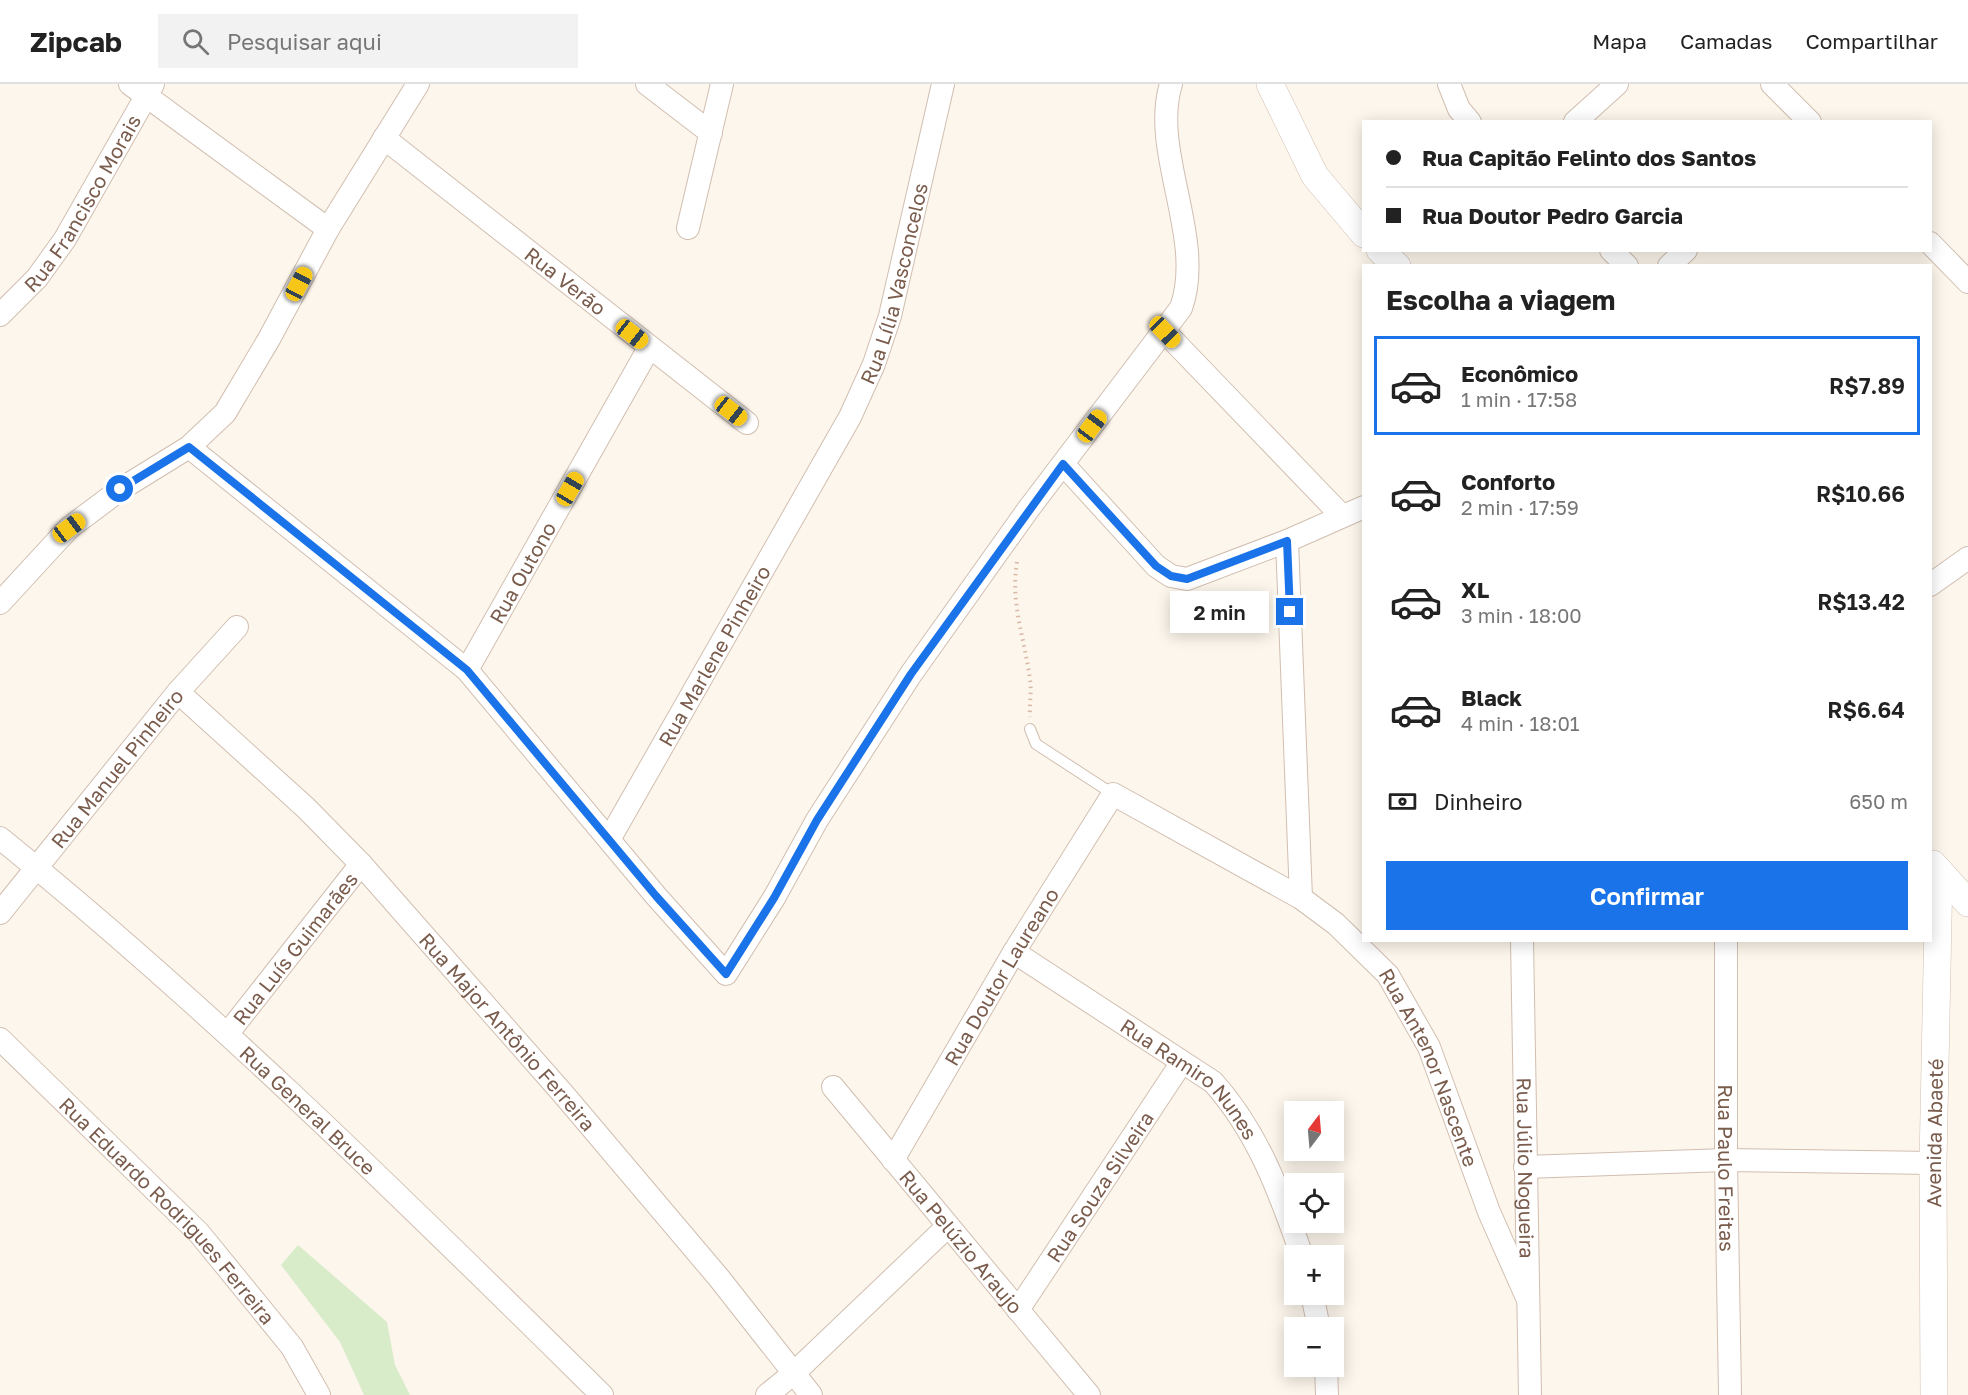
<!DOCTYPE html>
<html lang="pt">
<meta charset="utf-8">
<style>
body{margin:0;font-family:"Golos Text",sans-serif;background:#f2f2f2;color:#222;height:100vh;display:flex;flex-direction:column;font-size:22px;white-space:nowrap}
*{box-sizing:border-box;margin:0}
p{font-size:20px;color:#767676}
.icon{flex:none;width:33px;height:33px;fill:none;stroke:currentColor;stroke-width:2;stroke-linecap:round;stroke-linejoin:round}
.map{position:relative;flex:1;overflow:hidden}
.details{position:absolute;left:1362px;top:180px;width:570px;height:678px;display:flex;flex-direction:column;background:#fff;border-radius:0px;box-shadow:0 3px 15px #0003}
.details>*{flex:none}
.guide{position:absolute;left:1362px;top:36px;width:570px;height:132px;border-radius:0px;box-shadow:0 3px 15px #0003;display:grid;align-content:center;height:132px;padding:0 24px;background:#fff}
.needle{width:39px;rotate:16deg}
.buttons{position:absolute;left:1284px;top:1017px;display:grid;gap:12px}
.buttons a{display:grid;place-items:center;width:60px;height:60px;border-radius:0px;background:#fff;box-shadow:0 3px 15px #0003;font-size:30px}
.end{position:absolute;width:27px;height:27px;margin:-14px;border:8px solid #1a73e8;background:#fff;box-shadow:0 0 0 3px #fff}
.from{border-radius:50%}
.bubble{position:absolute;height:42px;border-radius:0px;background:#fff;box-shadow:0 3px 15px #0003;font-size:20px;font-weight:600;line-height:42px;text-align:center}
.car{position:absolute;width:18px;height:36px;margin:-18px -9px;border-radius:8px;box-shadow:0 0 4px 2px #0007;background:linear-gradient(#f5c518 24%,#345 0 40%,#f5c518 0 76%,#345 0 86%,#f5c518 0)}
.guide b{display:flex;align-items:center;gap:21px;height:57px;font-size:22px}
.guide b+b{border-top:2px solid #e0e0e0}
.guide i{width:15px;height:15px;background:#222}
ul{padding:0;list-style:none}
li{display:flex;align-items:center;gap:18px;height:99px;margin:0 12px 9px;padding:0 12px;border:3px solid transparent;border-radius:0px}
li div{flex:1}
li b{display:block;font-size:22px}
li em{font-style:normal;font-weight:600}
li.active{border-color:#1a73e8}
li>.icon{width:54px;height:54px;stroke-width:1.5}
h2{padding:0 24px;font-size:27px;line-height:72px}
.pay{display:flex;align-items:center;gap:15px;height:66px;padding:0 24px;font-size:22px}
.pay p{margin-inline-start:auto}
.cta{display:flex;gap:12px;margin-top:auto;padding:12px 24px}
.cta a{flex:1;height:69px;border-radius:0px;background:#1a73e8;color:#fff;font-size:24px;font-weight:600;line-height:69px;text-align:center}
header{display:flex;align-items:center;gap:36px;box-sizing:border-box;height:84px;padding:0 30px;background:#fff;border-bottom:2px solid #e0e0e0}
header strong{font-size:28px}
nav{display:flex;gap:33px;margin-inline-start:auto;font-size:21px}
.search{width:420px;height:54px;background:#f2f2f2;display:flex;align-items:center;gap:15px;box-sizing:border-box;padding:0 21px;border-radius:0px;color:#767676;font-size:22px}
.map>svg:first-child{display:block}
.green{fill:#d8ecc9}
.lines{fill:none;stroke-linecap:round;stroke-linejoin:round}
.service-casing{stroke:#d1beb0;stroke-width:12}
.minor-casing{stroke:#d1beb0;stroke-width:24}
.tertiary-casing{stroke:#d1beb0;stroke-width:28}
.path{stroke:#d9b8a5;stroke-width:4;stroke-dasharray:1.5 4.5;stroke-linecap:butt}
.service{stroke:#fff;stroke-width:10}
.minor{stroke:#fff;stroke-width:22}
.tertiary{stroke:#fff;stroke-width:27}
.route{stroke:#1a73e8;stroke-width:8}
.labels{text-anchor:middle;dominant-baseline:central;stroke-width:4.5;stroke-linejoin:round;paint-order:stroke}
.street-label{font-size:20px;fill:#7a5c4d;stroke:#fffaf3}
</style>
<header>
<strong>Zipcab</strong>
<div class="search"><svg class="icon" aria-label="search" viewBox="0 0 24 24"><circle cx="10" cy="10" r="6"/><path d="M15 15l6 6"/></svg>Pesquisar aqui</div>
<nav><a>Mapa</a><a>Camadas</a><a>Compartilhar</a></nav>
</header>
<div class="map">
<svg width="1968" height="1311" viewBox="0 0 1968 1311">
<rect width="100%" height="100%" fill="#fdf6ec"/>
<path class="green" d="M298,1161L387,1238L395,1281L410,1311H364L340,1258L281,1181Z"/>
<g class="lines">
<defs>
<path id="service" d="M1030,645L1036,660L1113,710"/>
<g id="minor">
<path d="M130,0L328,145"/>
<path d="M647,0L711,49"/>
<path d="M1449,0L1459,25L1470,38"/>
<path d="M1772,0L1810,38"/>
<path d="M1575,38L1617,0"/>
<path id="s1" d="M384,54L747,339"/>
<path d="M688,144L722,0"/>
<path d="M1930,159L1968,198"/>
<path d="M1611,166L1627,182"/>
<path d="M1669,182L1686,166"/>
<path id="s2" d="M0,231L37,194L65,155L153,0"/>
<path d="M1165,248L1342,432"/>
<path d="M189,363L467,586L656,812L726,890L774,814L817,736L911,590L1027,427L1181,224C1206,154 1150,68 1171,0"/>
<path d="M1063,380L1156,482L1171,492L1187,495L1287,457L1364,423"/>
<path d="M1287,457L1301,814"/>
<path d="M1930,501L1968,474"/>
<path d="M0,519L69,444L121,405L189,363L225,329L269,255L328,145L418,0"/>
<path id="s3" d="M467,586L649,264"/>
<path id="s4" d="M178,608L306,724L361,780L565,1012L719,1194L811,1311"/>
<path id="s5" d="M0,754C213,926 407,1119 602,1311"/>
<path id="s6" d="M610,754L850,333L874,280L890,232L943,0"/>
<path id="s7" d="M0,829L178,608L237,543"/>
<path id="s8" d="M1522,856L1530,1311"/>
<path id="s9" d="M1726,856V1076L1730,1311"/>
<path id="s10" d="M1014,868L1213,998C1258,1048 1280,1109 1302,1172"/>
<path id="s11" d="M228,949L361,780"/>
<path id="s12" d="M0,955L199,1149L292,1263L319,1311"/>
<path id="s13" d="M833,1003L1089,1311"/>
<path id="s14" d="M893,1076L1014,868L1113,710L1301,814L1336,840L1388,891L1429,963L1489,1128L1528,1216"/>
<path d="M1525,1083L1726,1076L1933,1079"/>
<path d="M1312,1210L1319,1244"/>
<path id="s15" d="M1018,1226L1182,978"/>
<path d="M1326,1282L1327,1311"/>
<path d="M767,1311L794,1289L948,1142"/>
</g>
<g id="tertiary">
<path d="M1270,0L1315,92L1364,150"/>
<path d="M1380,166L1397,182"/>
<path d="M1933,780L1968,819"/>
<path id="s16" d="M1934,1311L1933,1079L1939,787"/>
</g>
</defs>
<use href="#service" class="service-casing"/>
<use href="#minor" class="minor-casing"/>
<use href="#tertiary" class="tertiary-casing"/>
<path class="path" d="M1017,478C1010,520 1025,555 1030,596C1032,608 1029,621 1030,633"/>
<use href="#service" class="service"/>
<use href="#minor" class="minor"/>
<use href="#tertiary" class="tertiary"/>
</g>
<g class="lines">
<path class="route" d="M120,405L189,363L467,586L656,812L726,890L774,814L817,736L911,590L1063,380L1156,482L1171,492L1187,495L1287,457L1290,528"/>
</g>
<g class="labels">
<g class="street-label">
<text stroke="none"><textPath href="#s2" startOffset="140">Rua Francisco Morais</textPath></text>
<text stroke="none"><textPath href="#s1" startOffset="231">Rua Verão</textPath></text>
<text stroke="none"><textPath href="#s6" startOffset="626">Rua Lília Vasconcelos</textPath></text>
<text stroke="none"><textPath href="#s3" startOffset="112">Rua Outono</textPath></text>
<text stroke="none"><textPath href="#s6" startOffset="210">Rua Marlene Pinheiro</textPath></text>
<text stroke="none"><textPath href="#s7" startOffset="186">Rua Manuel Pinheiro</textPath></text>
<text stroke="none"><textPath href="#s11" startOffset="108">Rua Luís Guimarães</textPath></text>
<text stroke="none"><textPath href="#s14" startOffset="213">Rua Doutor Laureano</textPath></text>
<text stroke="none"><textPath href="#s4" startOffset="474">Rua Major Antônio Ferreira</textPath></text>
<text stroke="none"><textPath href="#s14" startOffset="860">Rua Antenor Nascente</textPath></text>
<text stroke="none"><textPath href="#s10" startOffset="218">Rua Ramiro Nunes</textPath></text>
<text stroke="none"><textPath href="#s5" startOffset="411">Rua General Bruce</textPath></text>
<text stroke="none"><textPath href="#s16" startOffset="262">Avenida Abaeté</textPath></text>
<text stroke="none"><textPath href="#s8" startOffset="228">Rua Júlio Nogueira</textPath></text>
<text stroke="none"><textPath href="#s9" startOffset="228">Rua Paulo Freitas</textPath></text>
<text stroke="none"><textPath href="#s15" startOffset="148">Rua Souza Silveira</textPath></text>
<text stroke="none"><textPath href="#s12" startOffset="240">Rua Eduardo Rodrigues Ferreira</textPath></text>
<text stroke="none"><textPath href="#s13" startOffset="201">Rua Pelúzio Araujo</textPath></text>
</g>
</g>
</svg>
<div class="buttons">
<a><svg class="needle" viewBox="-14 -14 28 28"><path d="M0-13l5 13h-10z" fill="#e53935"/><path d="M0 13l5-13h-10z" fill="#767676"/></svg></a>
<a><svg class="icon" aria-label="locate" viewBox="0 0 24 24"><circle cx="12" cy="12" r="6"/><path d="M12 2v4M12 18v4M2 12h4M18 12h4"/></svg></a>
<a>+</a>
<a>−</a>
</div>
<i class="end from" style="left:120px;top:405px"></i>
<i class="end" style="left:1290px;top:528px"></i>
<div class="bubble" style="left:1170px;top:507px;width:99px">2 min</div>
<i class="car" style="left:299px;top:200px;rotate:28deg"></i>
<i class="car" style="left:1165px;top:248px;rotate:136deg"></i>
<i class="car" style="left:632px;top:250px;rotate:128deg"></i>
<i class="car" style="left:731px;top:327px;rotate:128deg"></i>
<i class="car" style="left:1092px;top:342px;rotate:37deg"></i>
<i class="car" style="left:570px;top:405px;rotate:30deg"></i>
<i class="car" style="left:69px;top:444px;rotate:53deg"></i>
<div class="guide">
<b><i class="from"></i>Rua Capitão Felinto dos Santos</b>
<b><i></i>Rua Doutor Pedro Garcia</b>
</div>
<section class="details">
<h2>Escolha a viagem</h2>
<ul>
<li class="active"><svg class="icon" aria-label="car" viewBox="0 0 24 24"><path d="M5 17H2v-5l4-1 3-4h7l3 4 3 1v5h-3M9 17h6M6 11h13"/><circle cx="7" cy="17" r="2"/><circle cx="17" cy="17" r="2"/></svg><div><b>Econômico</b><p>1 min · 17:58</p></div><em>R$7.89</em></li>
<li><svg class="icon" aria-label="car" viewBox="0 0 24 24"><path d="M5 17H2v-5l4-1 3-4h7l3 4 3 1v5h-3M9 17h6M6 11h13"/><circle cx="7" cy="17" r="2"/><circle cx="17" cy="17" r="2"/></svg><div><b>Conforto</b><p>2 min · 17:59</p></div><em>R$10.66</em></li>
<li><svg class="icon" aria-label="car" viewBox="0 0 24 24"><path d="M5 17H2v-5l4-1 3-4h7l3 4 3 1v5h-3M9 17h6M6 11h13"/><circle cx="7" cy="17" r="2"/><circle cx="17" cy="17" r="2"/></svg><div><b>XL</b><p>3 min · 18:00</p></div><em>R$13.42</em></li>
<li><svg class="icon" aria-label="car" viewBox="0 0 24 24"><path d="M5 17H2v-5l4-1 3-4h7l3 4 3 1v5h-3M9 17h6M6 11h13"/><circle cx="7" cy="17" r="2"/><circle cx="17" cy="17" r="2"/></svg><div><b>Black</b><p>4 min · 18:01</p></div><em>R$6.64</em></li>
</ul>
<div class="pay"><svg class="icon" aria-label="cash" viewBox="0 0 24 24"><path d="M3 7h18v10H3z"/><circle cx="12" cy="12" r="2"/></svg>Dinheiro<p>650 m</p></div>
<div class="cta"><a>Confirmar</a></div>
</section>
</div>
